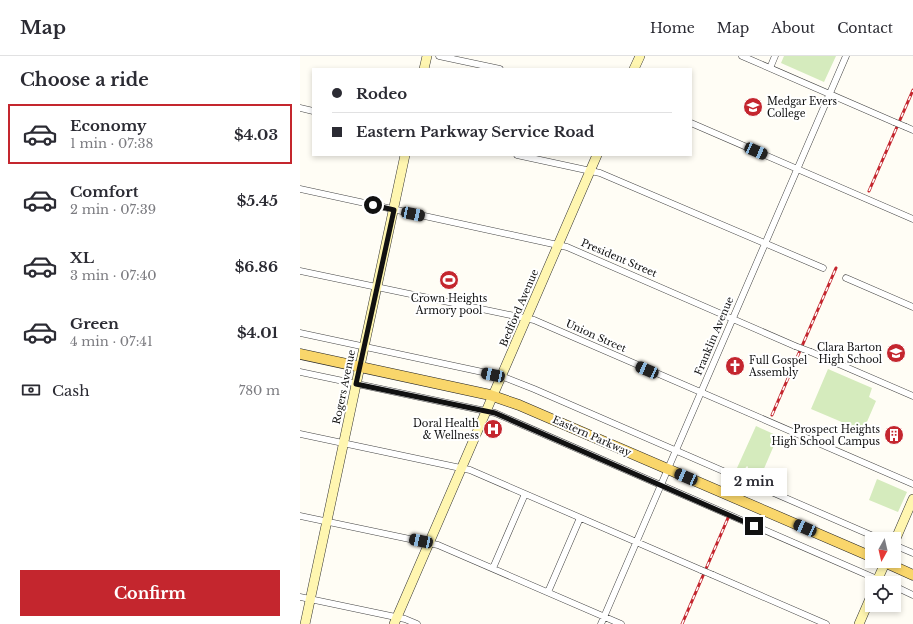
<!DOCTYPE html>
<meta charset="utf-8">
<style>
body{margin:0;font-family:"Libre Baskerville",serif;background:#f2f2f3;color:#2b2b33;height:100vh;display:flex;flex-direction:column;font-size:15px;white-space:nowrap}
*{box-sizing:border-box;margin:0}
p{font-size:13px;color:#7c7c81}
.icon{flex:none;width:22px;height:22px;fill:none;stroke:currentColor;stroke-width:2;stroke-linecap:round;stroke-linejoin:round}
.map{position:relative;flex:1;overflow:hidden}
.drawer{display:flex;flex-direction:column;background:#fff;width:300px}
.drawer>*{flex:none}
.guide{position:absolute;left:12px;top:12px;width:380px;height:88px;border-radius:0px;box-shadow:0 2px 6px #0003;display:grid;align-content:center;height:88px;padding:0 20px;background:#fff}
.needle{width:26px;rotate:188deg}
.buttons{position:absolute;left:565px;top:476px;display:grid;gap:8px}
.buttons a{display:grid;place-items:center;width:36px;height:36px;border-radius:0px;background:#fff;box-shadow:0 2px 6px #0003;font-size:20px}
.end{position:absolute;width:18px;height:18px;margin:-9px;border:5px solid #111;background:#fff;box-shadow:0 0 0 2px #fff}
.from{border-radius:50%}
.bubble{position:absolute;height:28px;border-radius:0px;background:#fff;box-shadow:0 2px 6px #0003;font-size:13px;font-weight:700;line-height:28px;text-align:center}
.car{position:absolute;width:12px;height:24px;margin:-12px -6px;border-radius:5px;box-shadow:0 0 3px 1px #0007;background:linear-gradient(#222 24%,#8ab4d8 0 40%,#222 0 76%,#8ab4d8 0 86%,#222 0)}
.guide b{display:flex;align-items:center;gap:14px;height:38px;font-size:15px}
.guide b+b{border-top:1px solid #e1e1e2}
.guide i{width:10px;height:10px;background:#2b2b33}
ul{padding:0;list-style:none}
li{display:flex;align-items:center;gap:12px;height:60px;margin:0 8px 6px;padding:0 12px;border:2px solid transparent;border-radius:0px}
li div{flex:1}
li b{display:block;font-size:15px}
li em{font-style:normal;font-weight:700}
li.selected{border-color:#c4262e}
li>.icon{width:36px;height:36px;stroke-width:1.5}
h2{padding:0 20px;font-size:18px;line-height:48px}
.pay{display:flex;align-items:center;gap:10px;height:44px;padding:0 20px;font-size:15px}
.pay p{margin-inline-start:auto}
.action{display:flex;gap:8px;margin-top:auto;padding:8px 20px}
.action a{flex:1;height:46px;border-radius:0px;background:#c4262e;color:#fff;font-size:16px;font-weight:700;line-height:46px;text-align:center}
header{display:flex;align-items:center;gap:24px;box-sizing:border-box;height:56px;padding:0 20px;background:#fff;border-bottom:1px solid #e1e1e2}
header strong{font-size:19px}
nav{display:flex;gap:22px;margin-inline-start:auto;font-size:14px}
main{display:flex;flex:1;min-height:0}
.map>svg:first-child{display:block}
.green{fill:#d5ebbd}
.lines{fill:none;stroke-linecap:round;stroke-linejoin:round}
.street-casing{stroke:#444;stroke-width:7}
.secondary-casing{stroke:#333;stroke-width:10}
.primary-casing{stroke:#222;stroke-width:11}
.street{stroke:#fff;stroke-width:6}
.secondary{stroke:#fff6b0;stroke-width:9}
.primary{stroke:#f9d66b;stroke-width:10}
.rail-casing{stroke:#c4262e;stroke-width:3}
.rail{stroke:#fff;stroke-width:1.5;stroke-dasharray:4.5;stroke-linecap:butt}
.street-bridge-casing{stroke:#444;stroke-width:7;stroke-linecap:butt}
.street-bridge{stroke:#fff;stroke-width:6}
.route{stroke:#111;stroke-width:5}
.labels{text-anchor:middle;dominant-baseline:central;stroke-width:4;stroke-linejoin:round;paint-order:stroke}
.poi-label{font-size:10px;fill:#111;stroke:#fff;text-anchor:end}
.street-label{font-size:10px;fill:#111;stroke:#fff}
</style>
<header>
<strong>Map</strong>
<nav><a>Home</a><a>Map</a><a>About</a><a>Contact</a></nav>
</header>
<main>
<section class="drawer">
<h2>Choose a ride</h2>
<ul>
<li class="selected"><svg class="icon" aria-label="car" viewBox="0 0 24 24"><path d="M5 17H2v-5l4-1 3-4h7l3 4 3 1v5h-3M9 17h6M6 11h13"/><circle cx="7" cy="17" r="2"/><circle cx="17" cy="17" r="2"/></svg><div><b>Economy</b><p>1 min · 07:38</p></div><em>$4.03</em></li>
<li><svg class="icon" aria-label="car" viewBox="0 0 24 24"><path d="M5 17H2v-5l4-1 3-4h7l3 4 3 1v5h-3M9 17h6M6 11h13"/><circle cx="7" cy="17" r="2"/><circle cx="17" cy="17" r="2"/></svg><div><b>Comfort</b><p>2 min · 07:39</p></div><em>$5.45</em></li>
<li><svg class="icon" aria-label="car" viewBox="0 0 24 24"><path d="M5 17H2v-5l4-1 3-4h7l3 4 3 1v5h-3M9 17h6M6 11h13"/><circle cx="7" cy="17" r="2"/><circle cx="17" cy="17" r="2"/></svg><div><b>XL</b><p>3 min · 07:40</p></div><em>$6.86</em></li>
<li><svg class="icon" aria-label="car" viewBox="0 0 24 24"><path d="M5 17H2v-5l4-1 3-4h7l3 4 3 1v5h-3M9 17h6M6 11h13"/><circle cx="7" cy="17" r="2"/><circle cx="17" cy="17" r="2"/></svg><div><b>Green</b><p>4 min · 07:41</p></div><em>$4.01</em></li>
</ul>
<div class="pay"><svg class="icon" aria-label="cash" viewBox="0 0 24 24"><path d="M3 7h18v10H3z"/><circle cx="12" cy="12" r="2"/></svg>Cash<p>780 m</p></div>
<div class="action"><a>Confirm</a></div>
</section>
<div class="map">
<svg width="613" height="568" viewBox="0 0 613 568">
<rect width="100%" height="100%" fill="#fffdf5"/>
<path class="green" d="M484,0H536L524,26L481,7Z
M528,313L572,332L569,341L576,345L563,375L511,353Z
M456,370L478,380L460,422L447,417L448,411L447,410L443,415L437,412Z
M577,423L607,436L598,456L569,444Z"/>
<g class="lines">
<defs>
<path id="street" d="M139,0L200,13
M442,0L594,66
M470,12L475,0
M0,52L13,55
M391,67L613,163
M606,71L613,74
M217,99L300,117L523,212
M0,133L267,191L495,290
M0,215L234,264L613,428
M546,222L613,251
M0,277L201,320L234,333L580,483
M511,296L613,340
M0,316L195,357L586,527
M0,378L170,414L401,514
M0,460L138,489L321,568
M594,489L613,497
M193,512L225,438
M413,519L526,568
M594,530L613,539
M248,536L280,462
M0,541L105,563L117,568
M301,568L546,0"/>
<path id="secondary" d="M124,13L127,0
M334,13L340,0
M594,487L613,443
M576,527L586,505
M5,568L105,99
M94,568L297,99
M559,568L572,538"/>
<path id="primary" d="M0,298L190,339L219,349L572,501
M582,505L613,519"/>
</defs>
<use href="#street" class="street-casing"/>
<use href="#secondary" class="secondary-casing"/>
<use href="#primary" class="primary-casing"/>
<use href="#street" class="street"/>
<use href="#secondary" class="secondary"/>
<use href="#primary" class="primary"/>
<defs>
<path id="rail" d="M569,135L613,34
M472,359L536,212
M382,568L428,462"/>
</defs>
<use href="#rail" class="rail-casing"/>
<use href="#rail" class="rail"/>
<defs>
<path id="street-bridge" d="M594,66L606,71
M495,290L511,296
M401,514L413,519"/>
</defs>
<use href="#street-bridge" class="street-bridge-casing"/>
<use href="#street-bridge" class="street-bridge"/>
</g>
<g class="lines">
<path class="route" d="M73,149L94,154L56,328L195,357L454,470"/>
</g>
<defs>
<symbol id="university-disc" viewBox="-11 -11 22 22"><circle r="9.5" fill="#c4262e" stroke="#fff"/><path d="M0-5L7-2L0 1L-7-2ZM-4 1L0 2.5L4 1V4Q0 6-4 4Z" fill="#fff"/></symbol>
<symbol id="stadium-disc" viewBox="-11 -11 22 22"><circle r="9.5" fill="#c4262e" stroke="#fff"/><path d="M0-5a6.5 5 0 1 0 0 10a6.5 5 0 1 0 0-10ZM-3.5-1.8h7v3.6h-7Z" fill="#fff"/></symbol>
<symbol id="school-disc" viewBox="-11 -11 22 22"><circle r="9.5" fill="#c4262e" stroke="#fff"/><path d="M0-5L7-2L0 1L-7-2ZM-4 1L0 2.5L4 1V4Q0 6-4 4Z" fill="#fff"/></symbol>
<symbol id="church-disc" viewBox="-11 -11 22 22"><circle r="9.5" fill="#c4262e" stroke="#fff"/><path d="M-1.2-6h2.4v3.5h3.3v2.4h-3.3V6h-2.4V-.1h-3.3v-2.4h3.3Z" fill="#fff"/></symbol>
<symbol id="hospital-disc" viewBox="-11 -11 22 22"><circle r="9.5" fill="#c4262e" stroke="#fff"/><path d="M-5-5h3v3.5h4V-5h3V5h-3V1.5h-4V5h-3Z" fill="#fff"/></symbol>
<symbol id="building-disc" viewBox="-11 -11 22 22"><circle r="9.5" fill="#c4262e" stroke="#fff"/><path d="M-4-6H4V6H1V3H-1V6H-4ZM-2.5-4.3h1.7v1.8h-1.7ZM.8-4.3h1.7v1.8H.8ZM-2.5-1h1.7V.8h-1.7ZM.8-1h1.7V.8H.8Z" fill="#fff"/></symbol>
</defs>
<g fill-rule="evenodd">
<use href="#university-disc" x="442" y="40" width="22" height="22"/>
<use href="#stadium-disc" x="138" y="213" width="22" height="22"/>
<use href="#school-disc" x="585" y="286" width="22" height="22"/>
<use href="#church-disc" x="424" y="299" width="22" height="22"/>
<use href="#hospital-disc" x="182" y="362" width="22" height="22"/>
<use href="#building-disc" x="583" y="368" width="22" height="22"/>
</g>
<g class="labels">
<g class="poi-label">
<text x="467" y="45" text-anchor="start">Medgar Evers<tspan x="467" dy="12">College</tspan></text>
<text x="149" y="242" text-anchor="middle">Crown Heights<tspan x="149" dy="12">Armory pool</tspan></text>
<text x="582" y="291">Clara Barton<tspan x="582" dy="12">High School</tspan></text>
<text x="449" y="304" text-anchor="start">Full Gospel<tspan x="449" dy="12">Assembly</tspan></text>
<text x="179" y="367">Doral Health<tspan x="179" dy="12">&amp; Wellness</tspan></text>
<text x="580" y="373">Prospect Heights<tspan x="580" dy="12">High School Campus</tspan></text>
</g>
<g class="street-label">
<text transform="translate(319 202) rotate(23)">President Street</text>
<text transform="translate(219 252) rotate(-67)">Bedford Avenue</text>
<text transform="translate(296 280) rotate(24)">Union Street</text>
<text transform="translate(414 280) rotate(-67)">Franklin Avenue</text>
<text transform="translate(44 331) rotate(-78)">Rogers Avenue</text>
<text transform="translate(292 380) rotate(24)">Eastern Parkway</text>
</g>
</g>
</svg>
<div class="buttons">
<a><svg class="needle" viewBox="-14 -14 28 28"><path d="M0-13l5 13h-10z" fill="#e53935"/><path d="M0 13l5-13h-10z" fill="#7c7c81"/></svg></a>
<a><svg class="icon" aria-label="locate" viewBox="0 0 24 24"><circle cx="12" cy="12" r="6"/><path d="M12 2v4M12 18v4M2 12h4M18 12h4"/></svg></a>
</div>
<i class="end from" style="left:73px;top:149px"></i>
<i class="end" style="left:454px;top:470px"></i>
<div class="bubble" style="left:421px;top:412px;width:66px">2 min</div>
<i class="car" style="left:456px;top:95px;rotate:114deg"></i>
<i class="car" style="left:113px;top:158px;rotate:102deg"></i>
<i class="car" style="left:347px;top:314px;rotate:294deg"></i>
<i class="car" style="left:193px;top:319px;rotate:282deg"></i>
<i class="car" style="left:386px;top:421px;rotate:293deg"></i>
<i class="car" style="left:505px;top:472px;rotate:294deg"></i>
<i class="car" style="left:121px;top:485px;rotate:282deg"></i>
<div class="guide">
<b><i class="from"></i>Rodeo</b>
<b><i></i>Eastern Parkway Service Road</b>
</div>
</div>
</main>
